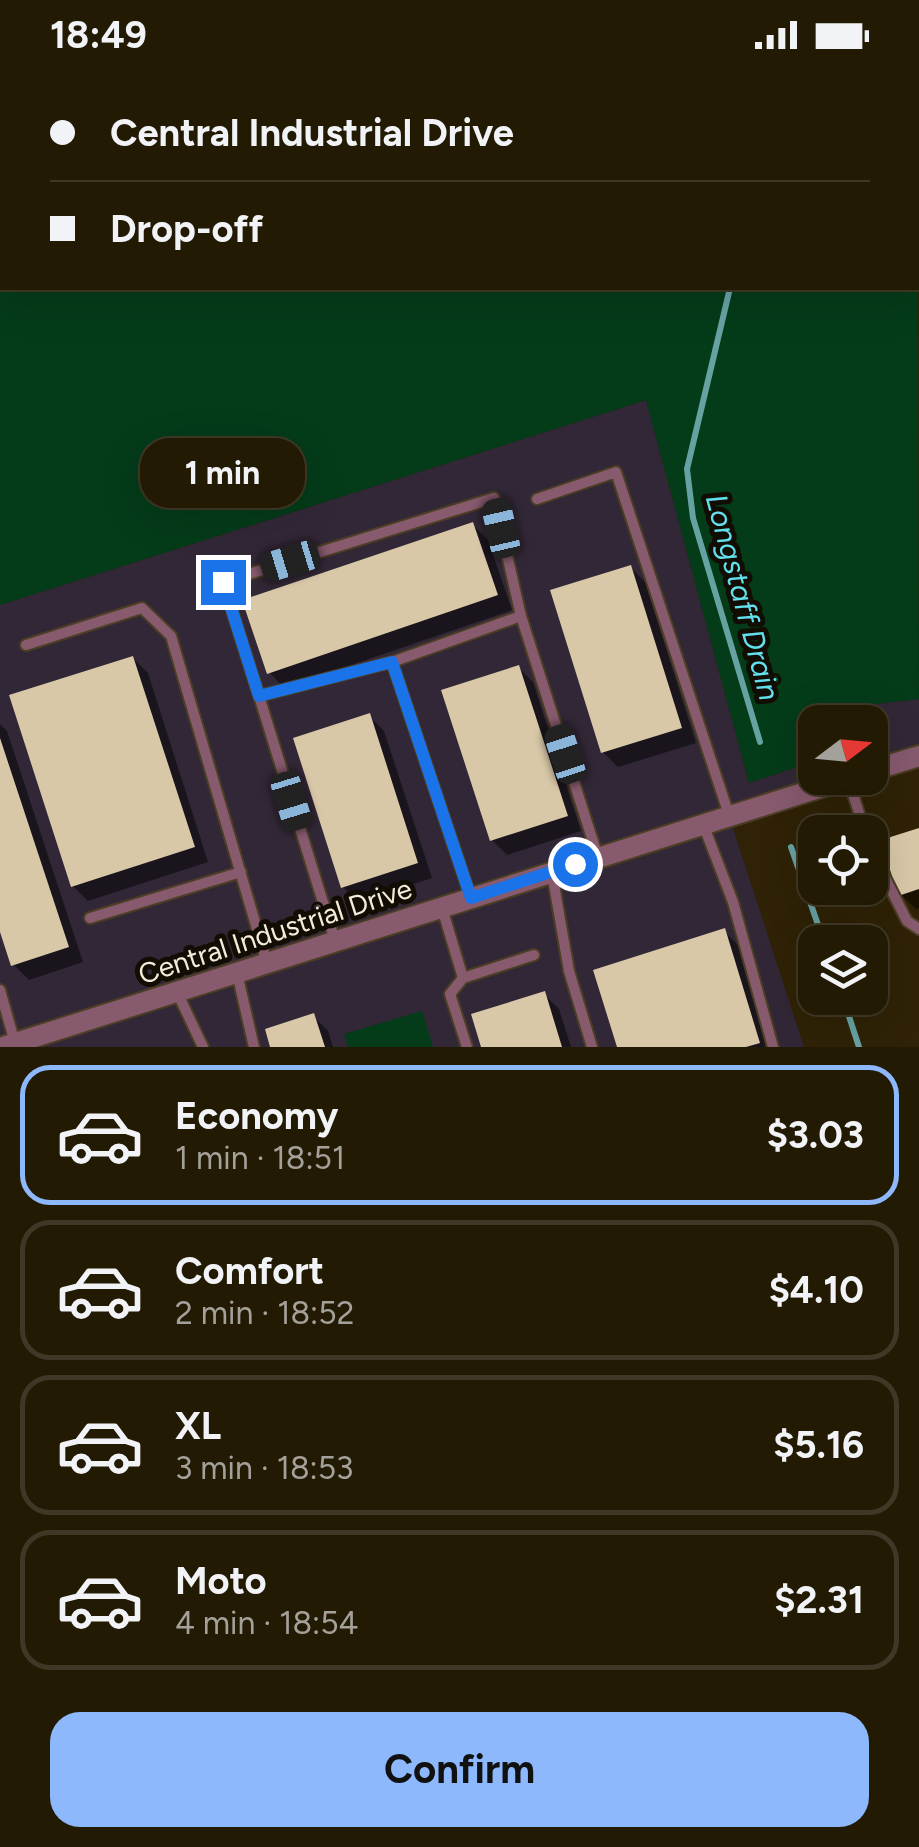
<!DOCTYPE html>
<meta charset="utf-8">
<style>
body{margin:0;font-family:Figtree,sans-serif;background:#2b230e;color:#f1f3f6;height:100vh;display:flex;flex-direction:column;font-size:38px;white-space:nowrap}
*{box-sizing:border-box;margin:0}
p{font-size:32px;color:#a3a19a}
.icon{flex:none;width:55px;height:55px;fill:none;stroke:currentColor;stroke-width:2;stroke-linecap:round;stroke-linejoin:round}
.map{position:relative;height:977px;overflow:hidden}
.details{display:flex;flex-direction:column;background:#231a04;flex:1}
.details>*{flex:none}
.top-card{position:absolute;left:0px;top:0px;width:920px;height:220px;box-shadow:0 10px 40px #0002,0 0 0 2px #403826;display:grid;align-content:center;height:220px;padding:0 50px;background:#231a04}
.needle{width:65px;rotate:74deg}
.tools{position:absolute;left:798px;top:635px;display:grid;gap:20px}
.tools a{display:grid;place-items:center;width:90px;height:90px;border-radius:20px;background:#231a04;box-shadow:0 10px 40px #0002,0 0 0 2px #403826;font-size:50px}
.end{position:absolute;width:45px;height:45px;margin:-22px;border:12px solid #1a73e8;background:#fff;box-shadow:0 0 0 5px #fff}
.from{border-radius:50%}
.bubble{position:absolute;height:70px;border-radius:30px;background:#231a04;box-shadow:0 10px 40px #0002,0 0 0 2px #403826;font-size:32px;font-weight:700;line-height:70px;text-align:center}
.car{position:absolute;width:30px;height:60px;margin:-30px -15px;border-radius:12px;box-shadow:0 0 8px 2px #0007;background:linear-gradient(#222 24%,#8ab4d8 0 40%,#222 0 76%,#8ab4d8 0 86%,#222 0)}
.top-card b{display:flex;align-items:center;gap:35px;height:95px;font-size:38px}
.top-card b+b{border-top:2px solid #403826}
.top-card i{width:25px;height:25px;background:#f1f3f6}
ul{padding:18px 0 0;list-style:none}
li{display:flex;align-items:center;gap:30px;height:140px;margin:0 20px 15px;padding:0 30px;border:5px solid #403826;border-radius:30px}
li div{flex:1}
li b{display:block;font-size:38px}
li em{font-style:normal;font-weight:700}
li.selected{border-color:#8db9fc}
li>.icon{width:90px;height:90px;stroke-width:1.5}
.button{display:flex;gap:20px;margin-top:auto;padding:20px 50px}
.button a{flex:1;height:115px;border-radius:30px;background:#8db9fc;color:#111;font-size:40px;font-weight:700;line-height:115px;text-align:center}
.status{display:flex;justify-content:space-between;align-items:center;height:70px;padding:0 50px;background:#231a04;direction:ltr}
.status svg{height:28px;fill:currentColor}
.map>svg:first-child{display:block}
.industrial{fill:#322736}
.green{fill:#043b19}
.shadow{fill:#0007}
.lines{fill:none;stroke-linecap:round;stroke-linejoin:round}
.stream{stroke:#67a2a3;stroke-width:6}
.building{fill:#d9c8a8}
.lane-casing{stroke:#4b3e24;stroke-width:14}
.street-casing{stroke:#4b3e24;stroke-width:24}
.lane{stroke:#875a6e;stroke-width:10}
.street{stroke:#875a6e;stroke-width:20}
.route{stroke:#1a73e8;stroke-width:12}
.labels{text-anchor:middle;dominant-baseline:central;stroke-width:10;stroke-linejoin:round;paint-order:stroke}
.street-label{font-size:28px;fill:#f4ebdb;stroke:#120d03}
.water-label{font-size:30px;font-style:italic;fill:#63e0ed;stroke:#120d03}
</style>
<div class="status"><b>18:49</b><svg viewBox="0 0 49 12"><path d="M0 12V9h3v3zM5 12V6h3v6zM10 12V3h3v9zM15 12V0h3v12zM26 1h20v11H26zM47 4h2v5h-2z"/></svg></div>
<div class="map">
<svg width="919" height="977" viewBox="0 0 919 977">
<rect width="100%" height="100%" fill="#2f2206"/>
<path class="industrial" d="M0,0H312L2,2V32Z
M646,330L749,713L815,691V708H835L729,746L804,977H0V535Z
M919,629V678L870,695V652H856L866,635Z"/>
<path class="green" d="M312,0H874L875,2H304Z
M0,25L2,218H918V126L919,629L866,635L856,652H815V691L749,713L646,330L0,535Z
M422,941L433,977H348L344,964Z"/>
<path class="shadow" d="M473,455L488,470L512,540L284,618L269,602Z
M630,497L645,512L696,673L618,697L603,682Z
M133,588L148,603L208,792L88,831L73,816Z
M518,597L533,612L581,761L507,785L492,770Z
M369,646L384,661L432,808L358,832L343,817Z
M0,654L7,661L83,892L29,910L14,895L0,854Z
M919,760V838L916,839L900,824Z
M724,861L739,876L770,977H619Z
M544,924L559,939L571,977H484Z
M313,946L328,961L333,977H273Z"/>
<g class="lines">
<path class="stream" d="M781,2V0
M730,218L687,399L693,448L760,672
M791,777L824,872
M843,928L859,977"/>
</g>
<path class="building" d="M473,452L498,525L267,604L242,530Z
M631,495L682,658L601,683L550,520Z
M133,586L195,777L71,817L9,625Z
M519,595L568,746L490,771L441,620Z
M370,643L418,793L341,818L293,668Z
M0,668L69,877L11,896L0,862Z
M919,758V819L898,826L881,770Z
M725,858L760,973L746,977H617L593,900Z
M545,921L562,977H481L471,944Z
M314,943L325,977H270L265,959Z"/>
<g class="lines">
<defs>
<path id="lane" d="M537,429L616,402L729,745
M521,546L598,787
M26,575L142,538L171,566L267,893
M392,592L259,626L223,512L494,428L521,546L392,592L471,828
M259,626L335,871
M848,708L865,762
M703,754L733,832L773,977
M870,778L907,851L919,859
M552,803L569,901L592,977
M442,838L463,908L534,885
M90,848L241,802
M237,903L254,977
M463,908L450,924L467,977
M0,920L15,973
M177,922L203,977"/>
<path id="street" d="M870,701L919,686
M3,977L850,708"/>
</defs>
<use href="#lane" class="lane-casing"/>
<use href="#street" class="street-casing"/>
<use href="#lane" class="lane"/>
<use href="#street" class="street"/>
</g>
<g class="lines">
<path class="route" d="M223,512L259,626L392,592L471,828L575,794"/>
</g>
<g class="labels">
<g class="street-label">
<text transform="translate(275 861) rotate(-18)">Central Industrial Drive</text>
</g>
<g class="water-label">
<text transform="translate(743 527) rotate(75)">Longstaff Drain</text>
</g>
</g>
</svg>
<div class="tools">
<a><svg class="needle" viewBox="-14 -14 28 28"><path d="M0-13l5 13h-10z" fill="#e53935"/><path d="M0 13l5-13h-10z" fill="#a3a19a"/></svg></a>
<a><svg class="icon" aria-label="locate" viewBox="0 0 24 24"><circle cx="12" cy="12" r="6"/><path d="M12 2v4M12 18v4M2 12h4M18 12h4"/></svg></a>
<a><svg class="icon" aria-label="layers" viewBox="0 0 24 24"><path d="M12 4l9 5-9 5-9-5zM3 14l9 5 9-5"/></svg></a>
</div>
<i class="end from" style="left:575px;top:794px"></i>
<i class="end" style="left:223px;top:512px"></i>
<div class="bubble" style="left:140px;top:368px;width:165px">1 min</div>
<i class="car" style="left:501px;top:458px;rotate:347deg"></i>
<i class="car" style="left:290px;top:491px;rotate:253deg"></i>
<i class="car" style="left:565px;top:684px;rotate:342deg"></i>
<i class="car" style="left:291px;top:731px;rotate:163deg"></i>
<div class="top-card">
<b><i class="from"></i>Central Industrial Drive</b>
<b><i></i>Drop-off</b>
</div>
</div>
<section class="details">
<ul>
<li class="selected"><svg class="icon" aria-label="car" viewBox="0 0 24 24"><path d="M5 17H2v-5l4-1 3-4h7l3 4 3 1v5h-3M9 17h6M6 11h13"/><circle cx="7" cy="17" r="2"/><circle cx="17" cy="17" r="2"/></svg><div><b>Economy</b><p>1 min · 18:51</p></div><em>$3.03</em></li>
<li><svg class="icon" aria-label="car" viewBox="0 0 24 24"><path d="M5 17H2v-5l4-1 3-4h7l3 4 3 1v5h-3M9 17h6M6 11h13"/><circle cx="7" cy="17" r="2"/><circle cx="17" cy="17" r="2"/></svg><div><b>Comfort</b><p>2 min · 18:52</p></div><em>$4.10</em></li>
<li><svg class="icon" aria-label="car" viewBox="0 0 24 24"><path d="M5 17H2v-5l4-1 3-4h7l3 4 3 1v5h-3M9 17h6M6 11h13"/><circle cx="7" cy="17" r="2"/><circle cx="17" cy="17" r="2"/></svg><div><b>XL</b><p>3 min · 18:53</p></div><em>$5.16</em></li>
<li><svg class="icon" aria-label="car" viewBox="0 0 24 24"><path d="M5 17H2v-5l4-1 3-4h7l3 4 3 1v5h-3M9 17h6M6 11h13"/><circle cx="7" cy="17" r="2"/><circle cx="17" cy="17" r="2"/></svg><div><b>Moto</b><p>4 min · 18:54</p></div><em>$2.31</em></li>
</ul>
<div class="button"><a>Confirm</a></div>
</section>
